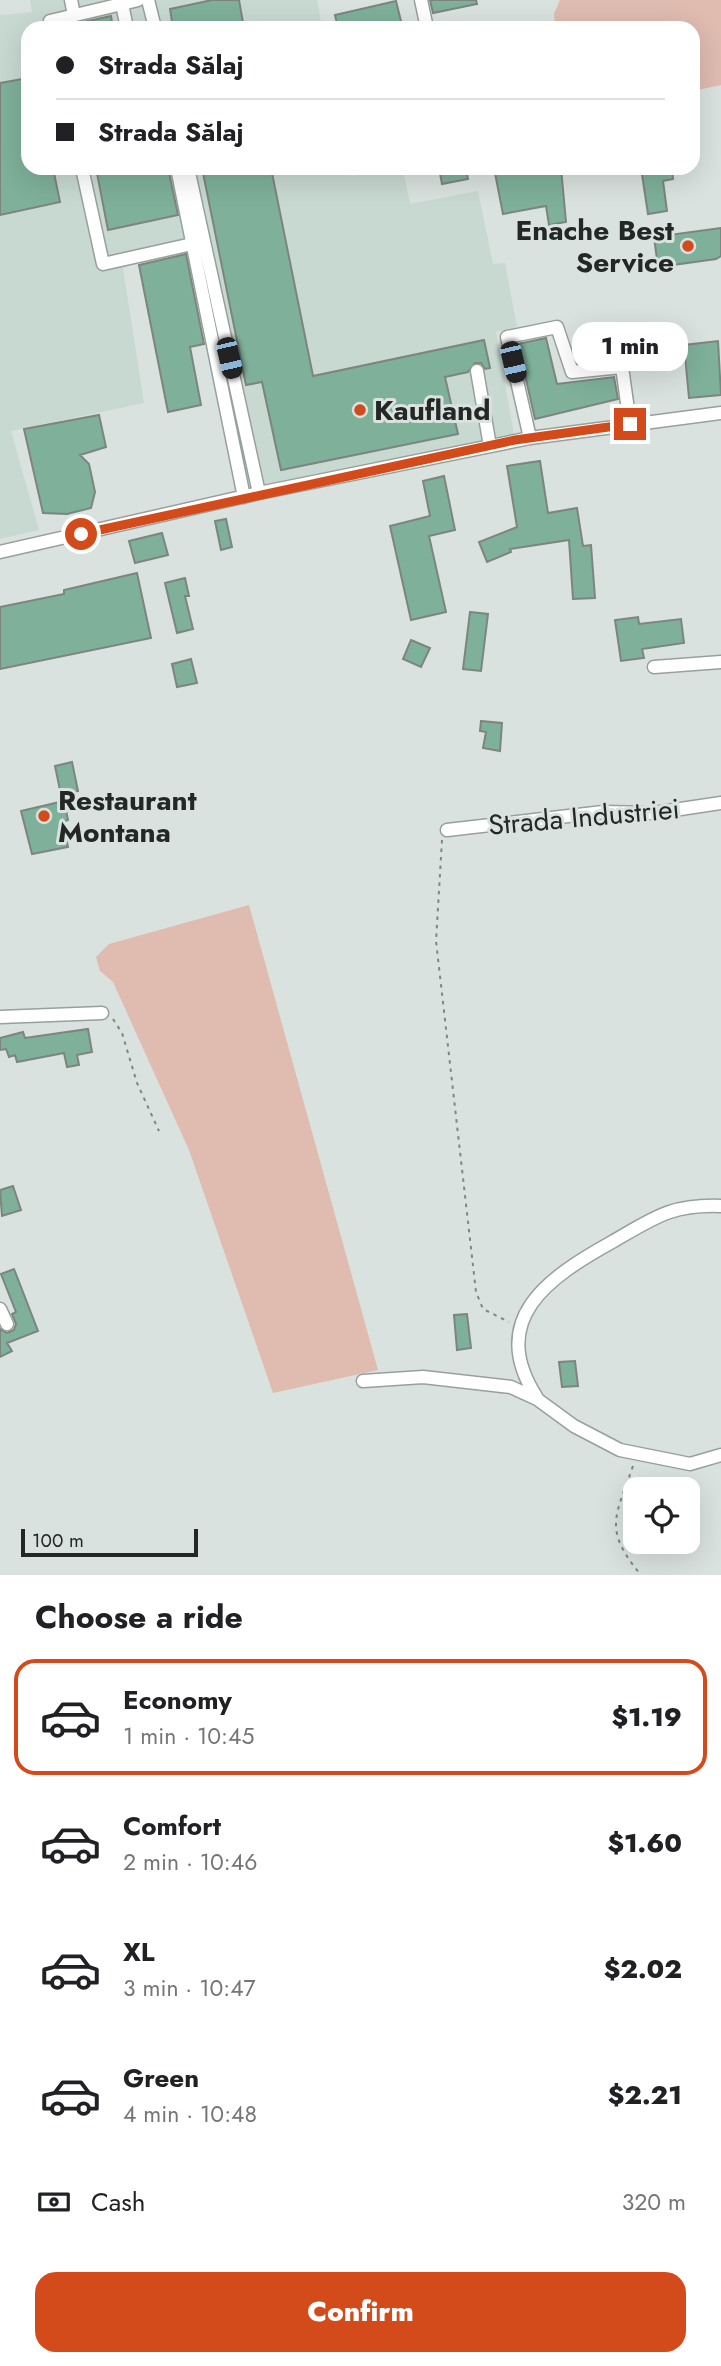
<!DOCTYPE html>
<meta charset="utf-8">
<style>
body{margin:0;font-family:Jost,sans-serif;background:#f2f2f2;color:#202124;height:100vh;display:flex;flex-direction:column;font-size:26px;white-space:nowrap}
*{box-sizing:border-box;margin:0}
p{font-size:23px;color:#757577}
.icon{flex:none;width:38px;height:38px;fill:none;stroke:currentColor;stroke-width:2;stroke-linecap:round;stroke-linejoin:round}
.map{position:relative;height:1575px;overflow:hidden}
.panel{display:flex;flex-direction:column;background:#fff;flex:1}
.panel>*{flex:none}
.top-card{position:absolute;left:21px;top:21px;width:679px;height:154px;border-radius:21px;box-shadow:0 7px 28px #0002;display:grid;align-content:center;height:154px;padding:0 35px;background:#fff}
.fabs{position:absolute;left:623px;top:1477px;display:grid;gap:14px}
.fabs a{display:grid;place-items:center;width:77px;height:77px;border-radius:14px;background:#fff;box-shadow:0 7px 28px #0002;font-size:35px}
.scale{position:absolute;left:21px;bottom:18px;width:177px;box-sizing:border-box;padding-left:7px;border:4px solid #232725;border-top:0;font-size:19px;line-height:24px;white-space:nowrap;color:#232725;-webkit-text-stroke:5px #d9e2de;paint-order:stroke}
.end{position:absolute;width:32px;height:32px;margin:-16px;border:9px solid #d34b1b;background:#fff;box-shadow:0 0 0 4px #fff}
.from{border-radius:50%}
.bubble{position:absolute;height:49px;border-radius:21px;background:#fff;box-shadow:0 7px 28px #0002;font-size:23px;font-weight:800;line-height:49px;text-align:center}
.car{position:absolute;width:21px;height:42px;margin:-21px -10px;border-radius:9px;box-shadow:0 0 5px 2px #0007;background:linear-gradient(#222 24%,#8ab4d8 0 40%,#222 0 76%,#8ab4d8 0 86%,#222 0)}
.top-card b{display:flex;align-items:center;gap:24px;height:66px;font-size:26px}
.top-card b+b{border-top:2px solid #e0e0e0}
.top-card i{width:18px;height:18px;background:#202124}
ul{padding:0;list-style:none}
li{display:flex;align-items:center;gap:21px;height:116px;margin:0 14px 10px;padding:0 21px;border:4px solid transparent;border-radius:21px}
li div{flex:1}
li b{display:block;font-size:26px}
li em{font-style:normal;font-weight:800}
li.active{border-color:#d34b1b}
li>.icon{width:63px;height:63px;stroke-width:1.5}
h2{padding:0 35px;font-size:32px;line-height:84px}
.pay{display:flex;align-items:center;gap:18px;height:77px;padding:0 35px;font-size:26px}
.pay p{margin-inline-start:auto}
.button{display:flex;gap:14px;margin-top:auto;padding:14px 35px}
.button a{flex:1;height:80px;border-radius:21px;background:#d34b1b;color:#fff;font-size:28px;font-weight:800;line-height:80px;text-align:center}
.map>svg:first-child{display:block}
.built{fill:#c8d9d1}
.green{fill:#dfbbb0}
.building{fill:#7eb09a;stroke:#7d8581;stroke-width:2}
.lines{fill:none;stroke-linecap:round;stroke-linejoin:round}
.minor-casing{stroke:#98a09c;stroke-width:15}
.path{stroke:#808683;stroke-width:2;stroke-dasharray:3.5 5;stroke-linecap:butt}
.minor{stroke:#fff;stroke-width:12}
.route{stroke:#d34b1b;stroke-width:9}
.poi-dot{fill:#d34b1b;stroke:#d9e2de;stroke-width:2.5}
.labels{text-anchor:middle;dominant-baseline:central;stroke-width:6;stroke-linejoin:round;paint-order:stroke}
.poi-label{font-size:28px;font-weight:bold;fill:#232725;stroke:#d9e2de;text-anchor:start}
.street-label{font-size:28px;fill:#232725;stroke:#d9e2de}
</style>
<div class="map">
<svg width="721" height="1575" viewBox="0 0 721 1575">
<rect width="100%" height="100%" fill="#d9e2de"/>
<path class="built" d="M30,0H142L148,28H28V168H174L188,242L123,268L144,403L11,431L39,530L0,539V15L32,12Z
M147,0H317L322,28H154Z
M185,168H349L351,176L403,168L410,204L478,191L493,264L505,263L517,327L496,332L515,441L259,493Z"/>
<path class="green" d="M560,0H721V85L693,91V28H555L554,14Z
M249,905L378,1370L273,1393L189,1150L113,982L100,971L96,957L109,944Z"/>
<path class="building" d="M212,0H239L244,28H173L170,9Z
M430,0H476L477,4L433,13Z
M396,1L402,25L338,28L335,15Z
M111,16L113,28H65V26Z
M28,78V168H53L60,202L0,215V83Z
M96,168H168L178,215L108,230Z
M202,168H271L313,376L484,340L490,368L485,369L481,363H475L468,372L445,377L458,434L281,470L262,382L246,385Z
M439,168H466L468,179L442,184Z
M494,168H561L566,222L549,225L546,206L503,214Z
M641,168H672L673,179L663,181L667,211L648,214Z
M721,228V256L716,259L658,267L654,237Z
M186,254L204,344L190,347L201,405L168,412L139,265Z
M594,329L598,354L585,356L581,331Z
M546,338L557,384L614,377L618,399L535,419L518,344Z
M718,341L721,395L689,398L684,345Z
M99,415L106,447L80,455L89,464L95,492L91,508L67,514L43,513L24,429Z
M540,461L548,513L577,508L583,546L591,545L595,598L573,599L569,540L510,549L511,552L487,562L479,542L517,527L507,466Z
M444,476L455,530L429,536L446,612L411,620L390,526L430,516L423,481Z
M226,519L232,547L221,550L215,521Z
M162,533L168,555L135,563L129,541Z
M137,573L151,638L0,669V607L64,594V590Z
M185,578L189,596H185L193,629L177,633L165,583Z
M470,612L488,614L481,671L463,669Z
M638,617L639,624L681,619L684,643L642,649L644,658L621,661L615,620Z
M411,640L430,648L421,667L403,659Z
M191,659L197,683L177,687L172,664Z
M481,721L502,723L500,751L483,748L486,732L480,731Z
M72,762L78,791L61,795L55,766Z
M64,801L68,820L63,822L68,847L32,854L21,811Z
M88,1029L92,1052L77,1055L79,1065L67,1067L64,1053L17,1062L15,1055L9,1057L6,1049L0,1050V1038L23,1032L25,1038Z
M13,1186L21,1210L2,1216L0,1190Z
M14,1269L38,1331L7,1343L12,1351L0,1357V1329L7,1333L14,1330L16,1324L12,1314L16,1312L1,1274Z
M467,1314L471,1348L457,1350L454,1315Z
M575,1361L578,1386L562,1387L559,1362Z"/>
<g class="lines">
<defs>
<path id="minor" d="M71,0L74,15
M148,0L155,28
M421,0L427,28
M122,4L138,0
M52,28L50,21L122,4L127,28
M82,168L103,264L192,244
M177,168L244,497
M188,168L259,493
M477,371L490,446
M530,438L507,337L557,327L572,372L622,367L630,424
M0,552L259,493L530,438L721,413
M654,667L721,662
M447,830L603,812L654,813L721,803
M0,1017L102,1013
M0,1309L7,1324
M363,1381L423,1377L511,1387L537,1399L574,1426L620,1450L690,1464L721,1455
M537,1398C486,1319 549,1277 612,1242C654,1218 671,1204 721,1206"/>
</defs>
<use href="#minor" class="minor-casing"/>
<path class="path" d="M442,840L436,941L476,1292L483,1309L509,1322
M113,1019L122,1033L137,1083L159,1131
M633,1466C615,1518 603,1529 641,1575"/>
<use href="#minor" class="minor"/>
</g>
<g class="lines">
<path class="route" d="M81,534L515,440L630,424"/>
</g>
<g class="poi-dot">
<circle cx="688" cy="246" r="7"/>
<circle cx="360" cy="410" r="7"/>
<circle cx="44" cy="816" r="7"/>
</g>
<g class="labels">
<g class="poi-label">
<text x="674" y="230" text-anchor="end">Enache Best<tspan x="674" dy="32">Service</tspan></text>
<text x="374" y="410">Kaufland</text>
<text x="58" y="800">Restaurant<tspan x="58" dy="32">Montana</tspan></text>
</g>
<g class="street-label">
<text transform="translate(584 817) rotate(-5)">Strada Industriei</text>
</g>
</g>
</svg>
<div class="fabs">
<a><svg class="icon" aria-label="locate" viewBox="0 0 24 24"><circle cx="12" cy="12" r="6"/><path d="M12 2v4M12 18v4M2 12h4M18 12h4"/></svg></a>
</div>
<div class="scale">100 m</div>
<i class="end from" style="left:81px;top:534px"></i>
<i class="end" style="left:630px;top:424px"></i>
<div class="bubble" style="left:572px;top:322px;width:116px">1 min</div>
<i class="car" style="left:229px;top:358px;rotate:167deg"></i>
<i class="car" style="left:513px;top:362px;rotate:167deg"></i>
<div class="top-card">
<b><i class="from"></i>Strada Sălaj</b>
<b><i></i>Strada Sălaj</b>
</div>
</div>
<section class="panel">
<h2>Choose a ride</h2>
<ul>
<li class="active"><svg class="icon" aria-label="car" viewBox="0 0 24 24"><path d="M5 17H2v-5l4-1 3-4h7l3 4 3 1v5h-3M9 17h6M6 11h13"/><circle cx="7" cy="17" r="2"/><circle cx="17" cy="17" r="2"/></svg><div><b>Economy</b><p>1 min · 10:45</p></div><em>$1.19</em></li>
<li><svg class="icon" aria-label="car" viewBox="0 0 24 24"><path d="M5 17H2v-5l4-1 3-4h7l3 4 3 1v5h-3M9 17h6M6 11h13"/><circle cx="7" cy="17" r="2"/><circle cx="17" cy="17" r="2"/></svg><div><b>Comfort</b><p>2 min · 10:46</p></div><em>$1.60</em></li>
<li><svg class="icon" aria-label="car" viewBox="0 0 24 24"><path d="M5 17H2v-5l4-1 3-4h7l3 4 3 1v5h-3M9 17h6M6 11h13"/><circle cx="7" cy="17" r="2"/><circle cx="17" cy="17" r="2"/></svg><div><b>XL</b><p>3 min · 10:47</p></div><em>$2.02</em></li>
<li><svg class="icon" aria-label="car" viewBox="0 0 24 24"><path d="M5 17H2v-5l4-1 3-4h7l3 4 3 1v5h-3M9 17h6M6 11h13"/><circle cx="7" cy="17" r="2"/><circle cx="17" cy="17" r="2"/></svg><div><b>Green</b><p>4 min · 10:48</p></div><em>$2.21</em></li>
</ul>
<div class="pay"><svg class="icon" aria-label="cash" viewBox="0 0 24 24"><path d="M3 7h18v10H3z"/><circle cx="12" cy="12" r="2"/></svg>Cash<p>320 m</p></div>
<div class="button"><a>Confirm</a></div>
</section>
